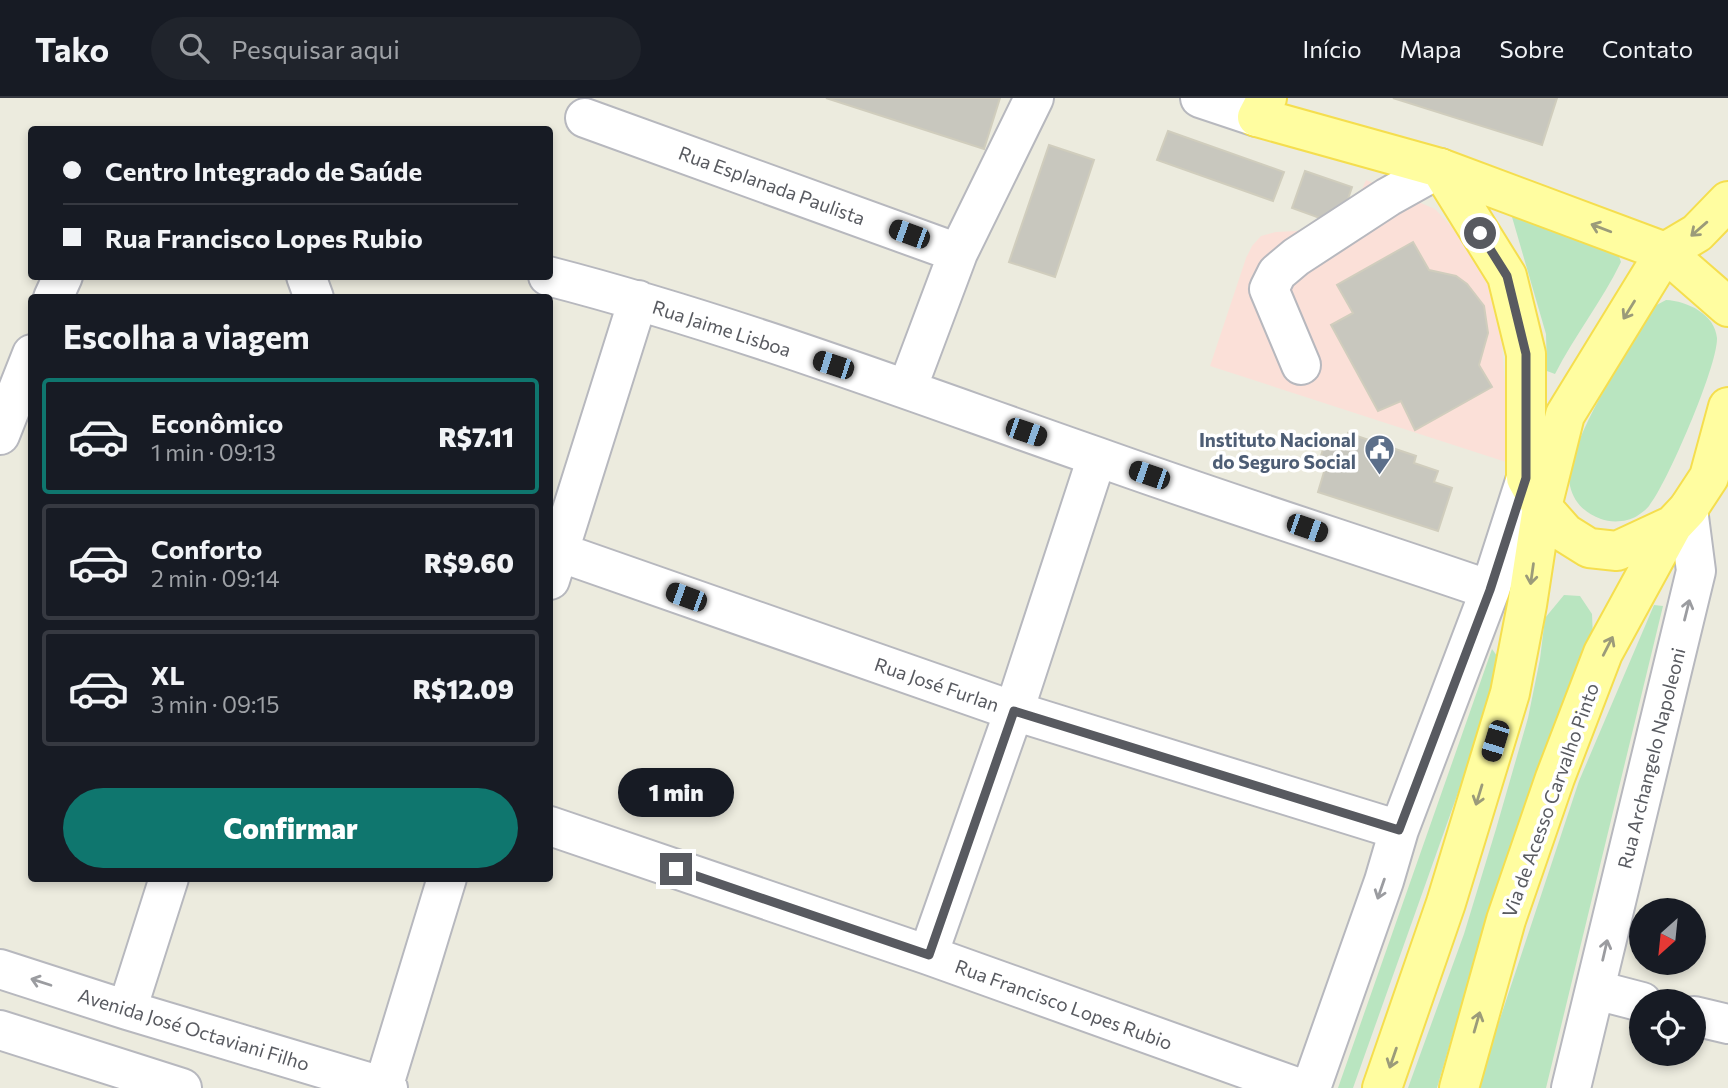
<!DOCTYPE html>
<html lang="pt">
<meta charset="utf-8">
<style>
body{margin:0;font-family:Commissioner,sans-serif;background:#20242c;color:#f1f3f6;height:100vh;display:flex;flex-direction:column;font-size:26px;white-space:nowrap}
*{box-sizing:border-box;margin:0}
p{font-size:23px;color:#9ea1a6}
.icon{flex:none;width:38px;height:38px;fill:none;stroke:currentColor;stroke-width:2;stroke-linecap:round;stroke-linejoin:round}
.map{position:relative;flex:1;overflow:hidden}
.details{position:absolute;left:28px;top:196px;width:525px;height:588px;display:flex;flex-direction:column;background:#171b24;border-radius:7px;box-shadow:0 4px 10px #0003}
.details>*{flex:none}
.guide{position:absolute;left:28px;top:28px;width:525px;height:154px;border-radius:7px;box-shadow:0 4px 10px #0003;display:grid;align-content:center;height:154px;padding:0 35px;background:#171b24}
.needle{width:46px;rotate:207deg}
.controls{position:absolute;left:1629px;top:800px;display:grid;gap:14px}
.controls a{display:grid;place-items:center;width:77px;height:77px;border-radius:50%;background:#171b24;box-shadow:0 4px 10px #0003;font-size:35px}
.end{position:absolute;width:32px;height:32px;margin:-16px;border:9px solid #585a60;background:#fff;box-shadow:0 0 0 4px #fff}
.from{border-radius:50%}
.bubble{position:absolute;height:49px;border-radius:24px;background:#171b24;box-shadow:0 4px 10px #0003;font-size:23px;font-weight:800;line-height:49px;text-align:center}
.car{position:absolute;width:21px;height:42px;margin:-21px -10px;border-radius:9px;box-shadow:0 0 5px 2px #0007;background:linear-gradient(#222 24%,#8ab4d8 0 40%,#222 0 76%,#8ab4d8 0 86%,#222 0)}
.guide b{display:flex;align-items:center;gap:24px;height:66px;font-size:26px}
.guide b+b{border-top:2px solid #363941}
.guide i{width:18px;height:18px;background:#f1f3f6}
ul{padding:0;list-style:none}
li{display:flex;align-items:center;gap:21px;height:116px;margin:0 14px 10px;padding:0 21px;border:4px solid #363941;border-radius:7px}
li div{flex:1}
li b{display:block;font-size:26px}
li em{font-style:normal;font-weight:800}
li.on{border-color:#0f766e}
li>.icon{width:63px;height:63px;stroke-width:1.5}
h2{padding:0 35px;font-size:32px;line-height:84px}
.button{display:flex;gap:14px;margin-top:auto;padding:14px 35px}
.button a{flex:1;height:80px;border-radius:42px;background:#0f766e;color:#fff;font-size:28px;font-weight:800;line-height:80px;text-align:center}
header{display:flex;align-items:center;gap:42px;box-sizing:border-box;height:98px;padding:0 35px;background:#171b24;border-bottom:2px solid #363941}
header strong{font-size:33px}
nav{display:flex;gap:38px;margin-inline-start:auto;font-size:24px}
.search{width:490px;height:63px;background:#20242c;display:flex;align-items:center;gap:18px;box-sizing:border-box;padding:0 24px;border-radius:38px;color:#9ea1a6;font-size:26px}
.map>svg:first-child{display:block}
.medical{fill:#fbe0d8}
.green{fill:#b9e5c0}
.building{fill:#c8c7be;stroke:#d0cdbd;stroke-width:2}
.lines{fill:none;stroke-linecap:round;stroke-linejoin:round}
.minor-casing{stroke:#b7b8be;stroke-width:42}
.major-casing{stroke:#f5de4e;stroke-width:42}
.minor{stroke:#fff;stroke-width:38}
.major{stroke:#fffda0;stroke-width:38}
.oneway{stroke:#9b9b7a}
.oneway2{stroke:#9b9ca0}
.route{stroke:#585a60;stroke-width:9}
.labels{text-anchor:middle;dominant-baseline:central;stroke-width:7;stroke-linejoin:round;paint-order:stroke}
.street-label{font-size:19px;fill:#585a60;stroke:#fff}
.service-label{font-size:19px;font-weight:bold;fill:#4e5e75;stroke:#fff;text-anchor:end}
</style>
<header>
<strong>Tako</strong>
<div class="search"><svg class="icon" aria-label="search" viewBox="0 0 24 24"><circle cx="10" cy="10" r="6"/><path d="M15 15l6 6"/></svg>Pesquisar aqui</div>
<nav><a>Início</a><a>Mapa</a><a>Sobre</a><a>Contato</a></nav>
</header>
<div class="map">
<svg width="1728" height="990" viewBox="0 0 1728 990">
<rect width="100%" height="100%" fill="#ecebde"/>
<path class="medical" d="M1366,82L1435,111L1464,142L1485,177L1496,207L1501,236L1505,287L1506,364L1210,268L1246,160L1252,148L1261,138L1276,134L1338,131L1347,126Z"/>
<path class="green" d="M1517,113L1616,150L1621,164C1602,203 1575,237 1555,276L1547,273L1546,236L1512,119Z
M1666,202C1687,203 1715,216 1717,240C1718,267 1667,386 1649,408C1646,412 1641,415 1637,418C1628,424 1611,425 1601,421C1585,415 1574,405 1570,388C1563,355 1618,268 1636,238C1641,229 1646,217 1652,210C1656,207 1662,204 1666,202Z
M1564,497L1580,498L1592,516L1593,540L1516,740L1480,843L1437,990H1408L1464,836L1496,731L1528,620L1540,561L1545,520Z
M1654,507L1663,508L1546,990H1477L1579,683Z
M1492,551L1500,562L1492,599L1353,990H1338Z"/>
<path class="building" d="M826,0H1000L984,51Z
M1393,0H1557L1542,47Z
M1168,33L1284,74L1273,103L1157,62Z
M1049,47L1094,62L1055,179L1009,164Z
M1305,73L1352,89L1339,127L1292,110Z
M1413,144L1429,172L1456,178L1467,186L1484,208L1488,235L1479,267L1492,289L1415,332L1401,303L1378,313L1331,227L1353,215L1337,187Z
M1348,335L1416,358L1414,365L1438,373L1434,384L1452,390L1438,433L1318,394L1327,364L1320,361L1327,339L1345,345Z"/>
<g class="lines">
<defs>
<path id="minor" d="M1200,0L1257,19
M585,20L958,155
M306,178L314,200
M548,178C734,226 914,295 1095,358C1226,405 1359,447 1490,492
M53,200L63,178
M1301,267L1269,191L1277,175L1296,159L1388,99L1440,70
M907,291L958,155L1034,0
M0,337L32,256
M559,454L1014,613L1399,732
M550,482L638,202
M550,728L928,857L1299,990
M928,857L1014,613L1097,359
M0,871L127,912L388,990
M1596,892L1642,904
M127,912L169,780
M1694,918L1728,926
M0,932L182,990
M383,990L447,780
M1311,990L1384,783L1399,732L1490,492L1526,380
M1571,990L1696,473L1688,411"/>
<path id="major" d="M1267,0L1257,19L1440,70L1665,154L1728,209
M1440,70L1507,178L1526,256V380L1542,409L1565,435L1589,450L1617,453L1673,427L1688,411L1709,379L1728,309
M1382,990L1446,805L1510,595L1527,507L1542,409L1565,317L1665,154L1697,135L1728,103
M1459,990L1506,822L1555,680L1603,555L1673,427"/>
</defs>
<use href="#minor" class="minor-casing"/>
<use href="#major" class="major-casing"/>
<use href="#minor" class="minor"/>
<use href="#major" class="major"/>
</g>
<defs><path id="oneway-shaft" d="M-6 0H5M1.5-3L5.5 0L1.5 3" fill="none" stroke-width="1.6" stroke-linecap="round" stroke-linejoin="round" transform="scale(1.75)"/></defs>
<g class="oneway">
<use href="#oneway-shaft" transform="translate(1601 130) rotate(-159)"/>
<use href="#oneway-shaft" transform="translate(1699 131) rotate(139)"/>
<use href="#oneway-shaft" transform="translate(1629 212) rotate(122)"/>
<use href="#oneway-shaft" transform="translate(1532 476) rotate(98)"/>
<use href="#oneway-shaft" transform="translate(1608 548) rotate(-63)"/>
<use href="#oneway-shaft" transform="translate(1479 697) rotate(107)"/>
<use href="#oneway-shaft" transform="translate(1477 924) rotate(-74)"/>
<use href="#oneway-shaft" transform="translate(1393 960) rotate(109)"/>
</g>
<g class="oneway2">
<use href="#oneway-shaft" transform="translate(1687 512) rotate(-76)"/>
<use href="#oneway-shaft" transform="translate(1381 791) rotate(109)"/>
<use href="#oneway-shaft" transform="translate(1605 852) rotate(-77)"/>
<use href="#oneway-shaft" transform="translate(41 884) rotate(-162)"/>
</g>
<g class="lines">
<path class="route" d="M676,771L929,857L1014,613L1399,732L1490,492L1526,380V256L1507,178L1480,135"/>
</g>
<defs>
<symbol id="civic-pin" viewBox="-11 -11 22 30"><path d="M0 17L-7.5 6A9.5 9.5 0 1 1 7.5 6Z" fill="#5c6f8a" stroke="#fff"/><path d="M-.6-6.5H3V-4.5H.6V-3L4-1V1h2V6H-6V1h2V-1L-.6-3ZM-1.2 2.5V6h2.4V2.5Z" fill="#fff"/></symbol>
</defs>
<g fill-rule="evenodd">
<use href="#civic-pin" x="1362" y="334" width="35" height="47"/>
</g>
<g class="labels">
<g class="street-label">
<text transform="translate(772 87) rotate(20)">Rua Esplanada Paulista</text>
<text transform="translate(722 230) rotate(18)">Rua Jaime Lisboa</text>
<text transform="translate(937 586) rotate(19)">Rua José Furlan</text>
<text transform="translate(1651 660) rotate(-76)">Rua Archangelo Napoleoni</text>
<text transform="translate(1550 702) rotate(-70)">Via de Acesso Carvalho Pinto</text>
<text transform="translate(1064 906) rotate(20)">Rua Francisco Lopes Rubio</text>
<text transform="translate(194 931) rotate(17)">Avenida José Octaviani Filho</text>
</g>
<g class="service-label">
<text x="1356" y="341">Instituto Nacional<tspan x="1356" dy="22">do Seguro Social</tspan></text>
</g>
</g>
</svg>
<div class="controls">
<a><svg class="needle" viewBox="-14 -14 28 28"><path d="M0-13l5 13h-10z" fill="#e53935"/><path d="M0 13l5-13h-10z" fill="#9ea1a6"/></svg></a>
<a><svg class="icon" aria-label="locate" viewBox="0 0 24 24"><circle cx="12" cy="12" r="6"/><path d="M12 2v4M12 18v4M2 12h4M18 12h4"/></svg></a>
</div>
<i class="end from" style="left:1480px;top:135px"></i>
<i class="end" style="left:676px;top:771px"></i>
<div class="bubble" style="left:618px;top:670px;width:116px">1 min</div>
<i class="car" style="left:909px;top:136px;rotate:290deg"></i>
<i class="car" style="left:833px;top:267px;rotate:288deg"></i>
<i class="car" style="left:1026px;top:334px;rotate:109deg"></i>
<i class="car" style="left:1149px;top:377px;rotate:289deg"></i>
<i class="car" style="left:1307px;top:430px;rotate:109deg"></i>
<i class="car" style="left:686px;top:499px;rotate:290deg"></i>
<i class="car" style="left:1495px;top:643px;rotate:197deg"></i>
<div class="guide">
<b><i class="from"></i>Centro Integrado de Saúde</b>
<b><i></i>Rua Francisco Lopes Rubio</b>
</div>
<section class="details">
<h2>Escolha a viagem</h2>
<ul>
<li class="on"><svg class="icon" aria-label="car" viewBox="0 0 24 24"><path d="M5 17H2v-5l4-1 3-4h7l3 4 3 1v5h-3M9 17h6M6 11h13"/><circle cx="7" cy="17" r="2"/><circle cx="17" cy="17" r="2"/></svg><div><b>Econômico</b><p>1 min · 09:13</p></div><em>R$7.11</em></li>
<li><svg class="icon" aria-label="car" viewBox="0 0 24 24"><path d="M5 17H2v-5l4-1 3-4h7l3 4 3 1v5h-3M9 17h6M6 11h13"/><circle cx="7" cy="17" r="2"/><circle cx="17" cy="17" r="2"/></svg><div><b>Conforto</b><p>2 min · 09:14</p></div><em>R$9.60</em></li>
<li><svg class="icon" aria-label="car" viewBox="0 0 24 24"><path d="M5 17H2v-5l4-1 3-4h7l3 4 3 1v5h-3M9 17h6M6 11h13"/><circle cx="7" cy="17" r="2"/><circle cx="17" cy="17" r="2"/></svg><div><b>XL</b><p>3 min · 09:15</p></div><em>R$12.09</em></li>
</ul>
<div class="button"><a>Confirmar</a></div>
</section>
</div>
